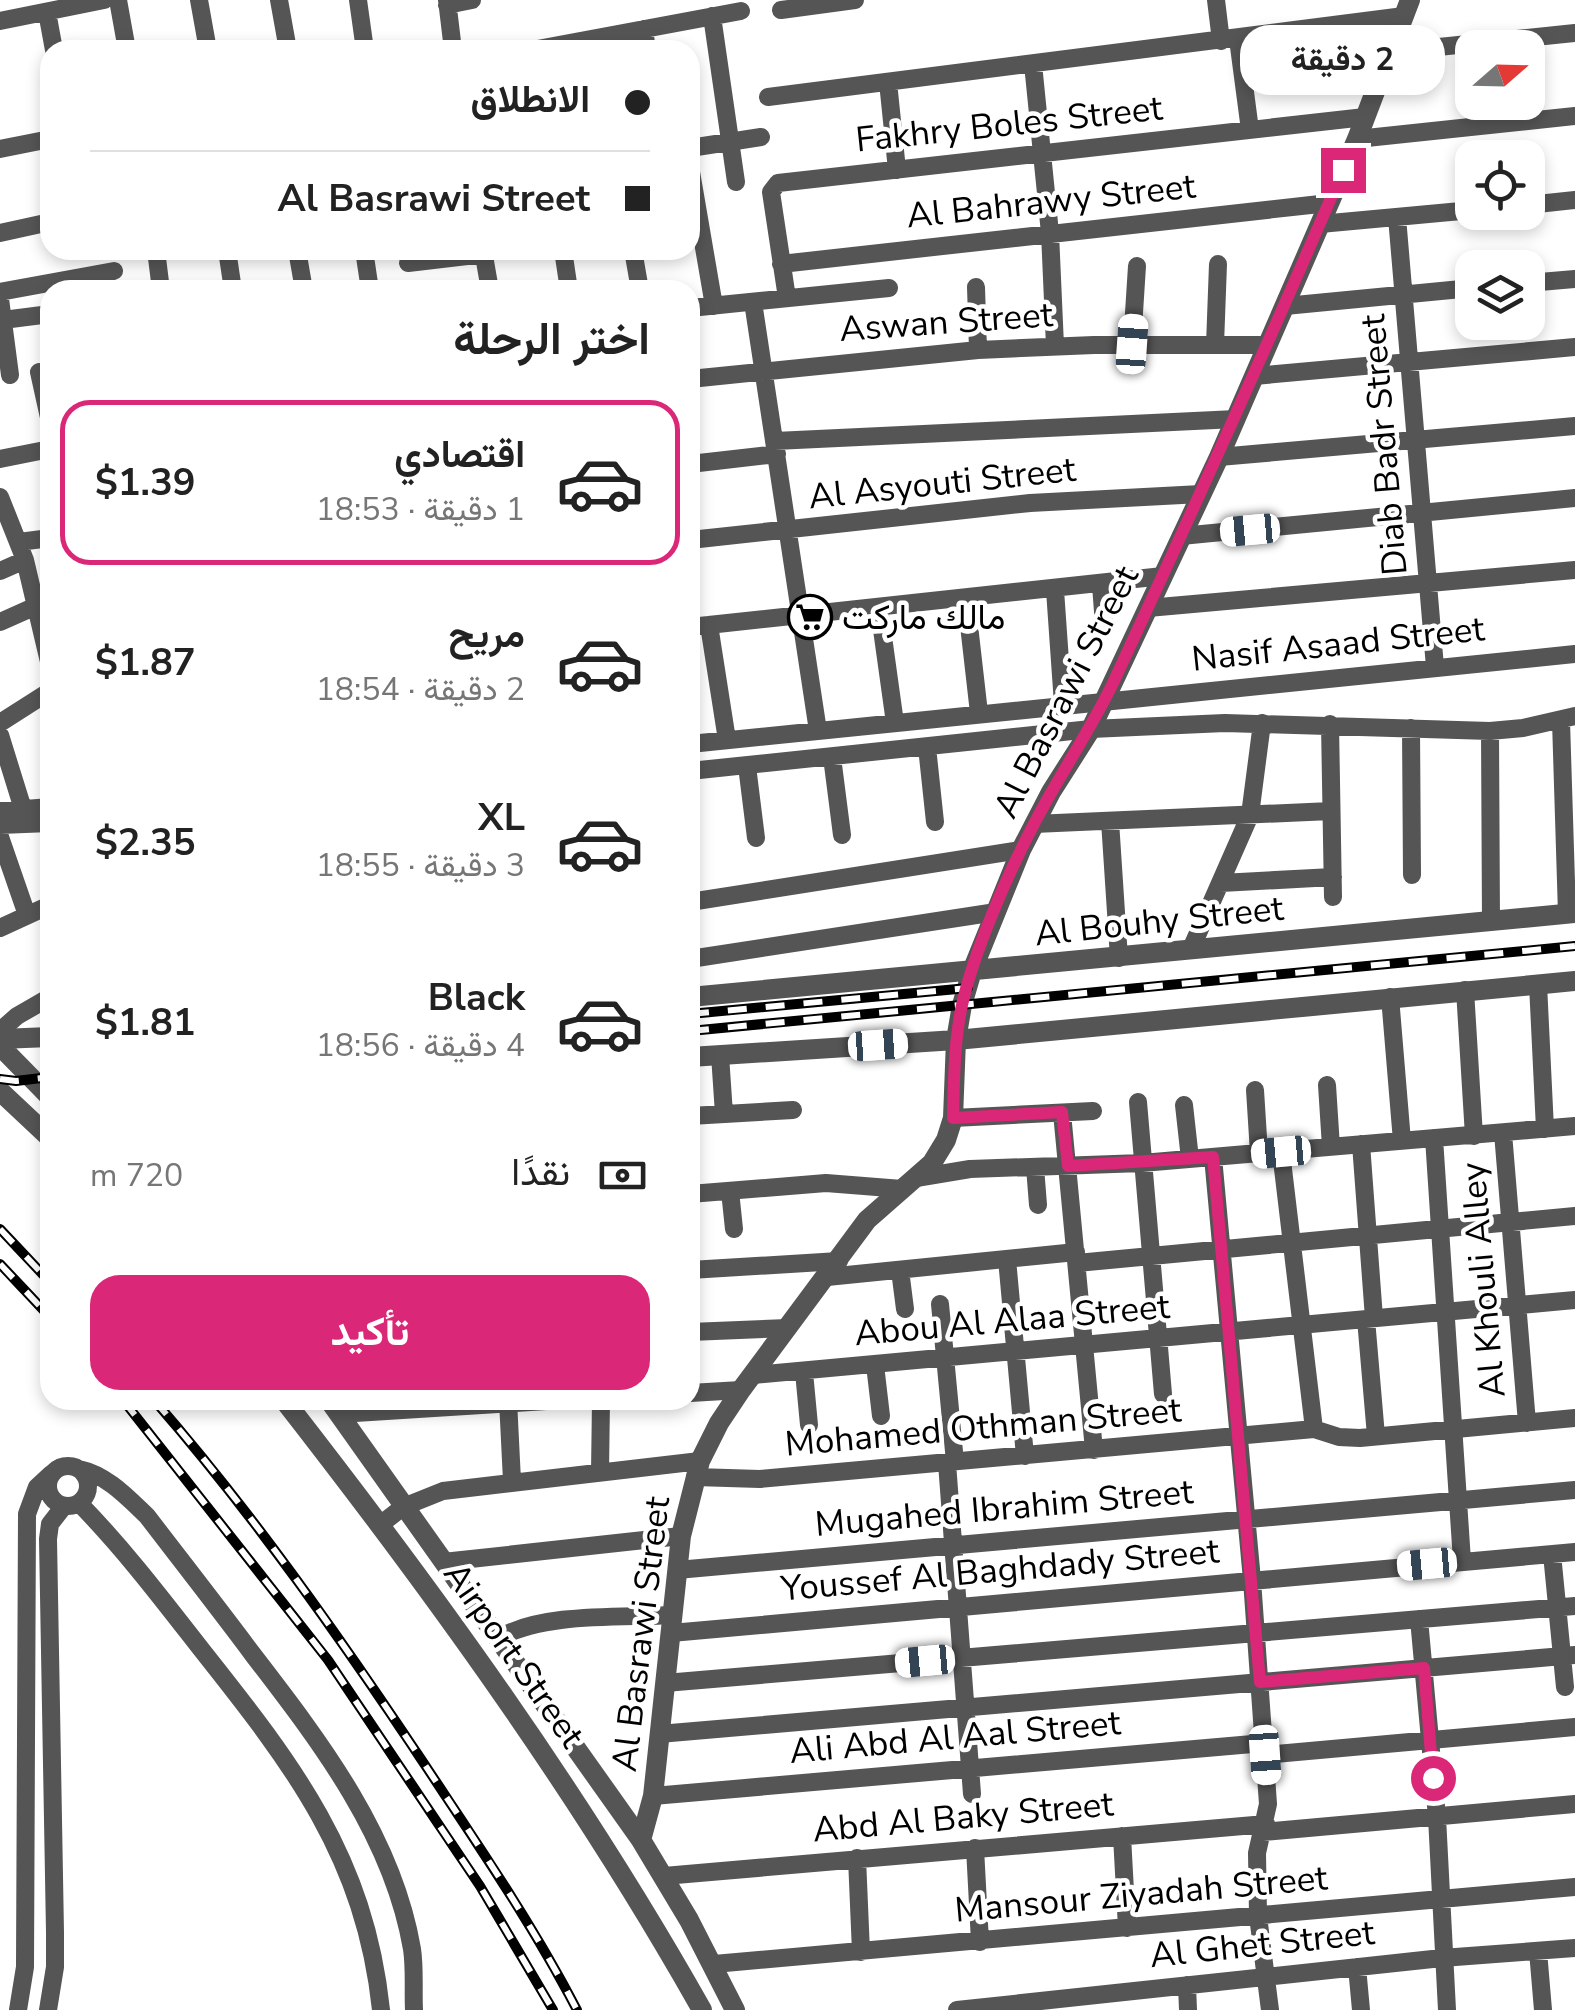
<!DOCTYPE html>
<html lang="ar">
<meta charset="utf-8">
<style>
body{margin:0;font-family:"Nunito Sans",Vazirmatn,sans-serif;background:#f2f2f2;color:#222;direction:rtl;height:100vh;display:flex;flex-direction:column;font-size:38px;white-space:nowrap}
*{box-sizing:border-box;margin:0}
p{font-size:32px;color:#767676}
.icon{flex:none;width:55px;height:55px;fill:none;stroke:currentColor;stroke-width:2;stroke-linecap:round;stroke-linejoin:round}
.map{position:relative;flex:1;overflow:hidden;direction:ltr}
.drawer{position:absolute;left:40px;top:280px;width:660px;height:1130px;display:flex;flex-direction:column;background:#fff;border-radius:30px;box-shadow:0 5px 15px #0003;direction:rtl}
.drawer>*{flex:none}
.banner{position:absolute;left:40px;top:40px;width:660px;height:220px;border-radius:30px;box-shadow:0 5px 15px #0003;direction:rtl;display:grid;align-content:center;height:220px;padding:0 50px;background:#fff}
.needle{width:65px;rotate:70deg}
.tools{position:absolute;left:1455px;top:30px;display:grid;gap:20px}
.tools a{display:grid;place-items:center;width:90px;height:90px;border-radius:20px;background:#fff;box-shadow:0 5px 15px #0003;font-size:50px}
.end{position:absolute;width:45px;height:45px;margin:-22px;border:12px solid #db2777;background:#fff;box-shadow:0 0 0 5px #fff}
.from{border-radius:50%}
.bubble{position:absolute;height:70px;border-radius:30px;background:#fff;box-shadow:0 5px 15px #0003;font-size:32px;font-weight:700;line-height:70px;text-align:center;direction:rtl}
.car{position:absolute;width:30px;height:60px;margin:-30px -15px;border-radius:12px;box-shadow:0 0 8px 2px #0007;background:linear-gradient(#fff 24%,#345 0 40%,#fff 0 76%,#345 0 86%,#fff 0)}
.banner b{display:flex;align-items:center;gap:35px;height:95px;font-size:38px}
.banner b+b{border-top:2px solid #e0e0e0}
.banner i{width:25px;height:25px;background:#222}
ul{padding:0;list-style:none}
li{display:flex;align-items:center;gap:30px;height:165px;margin:0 20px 15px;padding:0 30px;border:5px solid transparent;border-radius:30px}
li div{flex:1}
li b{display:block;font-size:38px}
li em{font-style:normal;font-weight:700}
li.current{border-color:#db2777}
li>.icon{width:90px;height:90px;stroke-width:1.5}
h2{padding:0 50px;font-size:45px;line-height:120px}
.pay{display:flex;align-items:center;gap:25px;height:110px;padding:0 50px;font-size:38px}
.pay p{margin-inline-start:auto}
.cta{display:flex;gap:20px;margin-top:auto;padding:20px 50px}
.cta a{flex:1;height:115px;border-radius:30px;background:#db2777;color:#fff;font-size:40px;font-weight:700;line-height:115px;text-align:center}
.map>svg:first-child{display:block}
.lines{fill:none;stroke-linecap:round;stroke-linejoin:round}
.minor{stroke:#555;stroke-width:18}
.tertiary{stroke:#555;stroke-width:20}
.rail-casing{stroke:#000;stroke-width:10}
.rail{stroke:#fff;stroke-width:6;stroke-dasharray:19;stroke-linecap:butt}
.route{stroke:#db2777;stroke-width:12}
.labels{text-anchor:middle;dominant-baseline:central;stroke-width:9;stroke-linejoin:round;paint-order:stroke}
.street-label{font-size:35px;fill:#000;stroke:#fff}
.poi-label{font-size:35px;fill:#000;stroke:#fff;text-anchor:start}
</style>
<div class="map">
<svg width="1575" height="2010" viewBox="0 0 1575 2010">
<rect width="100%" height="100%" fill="#fff"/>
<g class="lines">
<path class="minor" d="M118,0L127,50
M199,0L208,50
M279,0L288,50
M358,0L365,50
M447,0L453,50
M1216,0L1221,41
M447,5L472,0
M781,10L855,0
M47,12L54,50
M712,16L736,182
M0,21L104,0
M644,29L647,50
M1238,39L1250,130
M532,50L741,11
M1390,52L1575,33
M1033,64L1050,233L1055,346
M888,82L897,170
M768,97L1404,16
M1357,139L1575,116
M690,148L761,137
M0,149L50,139
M690,166L714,306
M1528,205L1575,200
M1397,217L1435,667
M1320,224L1472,210
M0,233L50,222
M156,250L161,290
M227,250L233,290
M297,250L304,290
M364,250L370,290
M483,250L490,290
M563,250L569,290
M633,250L640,290
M408,263L484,254
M781,264L1329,203
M1528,283L1575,279
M976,287L978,350
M0,292L114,271
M787,298L771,192L778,183L1365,117
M0,299L10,375
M753,302L818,731
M1285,306L1472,288
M690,308L889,288
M3,320L50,314
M1132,344L1137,266
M1215,345L1218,264
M39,372L50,422
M1254,376L1575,347
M690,379L978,350L1094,345H1267
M775,441L1236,419
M1219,457L1575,426
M0,459L50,449
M690,464L777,454
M0,497L25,560L50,666
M1181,536L1575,498
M690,540L1030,503L1201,494
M19,542L50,538
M0,571L25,560
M1101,585L1104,625
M1055,590L1063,704
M966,599L979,713
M879,608L895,723
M1148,608L1575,570
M0,622L36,606
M709,625L727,740
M690,627L1163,576
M1561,721L1567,914
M0,723L50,691
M1330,724L1333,897
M1411,728L1412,875
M1490,731L1491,921
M0,735L23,809
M690,744L1575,654
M927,747L935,822
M832,757L842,835
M747,766L756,838
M690,771L1091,729L1225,723L1490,731L1523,728L1575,716
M0,811L50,807
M1110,821L1119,958
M1034,824L1331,811
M0,825L50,823
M0,837L27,915
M1221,883L1333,877
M690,902L1021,850
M0,928L50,905
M1191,949L1250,815L1262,723
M690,959L996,912
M1538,984L1545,1129
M1465,990L1474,1136
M1390,997L1402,1141
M0,1031L17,1016L50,997
M720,1055L724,1114
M1327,1085L1331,1147
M1255,1090L1259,1153
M1138,1102L1163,1394
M1184,1105L1190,1159
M1062,1113L1094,1450
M690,1116L793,1110
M953,1118L1093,1111
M1503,1133L1527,1423
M1434,1138L1462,1561
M1361,1144L1374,1318
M1281,1152L1314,1429
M1213,1157L1252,1580L1268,1804L1257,1853L1258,1916L1270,2010
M1035,1167L1038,1205
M916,1178L970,1169L1142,1163L1575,1126
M730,1191L734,1229
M690,1194L826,1183L902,1189
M1007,1259L1025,1456
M1077,1263L1575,1216
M690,1270L839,1261
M900,1270L905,1309
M827,1277L1076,1252
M940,1304L955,1462
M1366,1319L1376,1436
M690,1332L788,1328
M875,1365L881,1416
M804,1372L809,1425
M753,1375L1575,1300
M690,1393L741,1390
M508,1400L512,1481
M339,1414L562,1400
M947,1463L972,1794
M48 1486a20 20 0 1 1 40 0a20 20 0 1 1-40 0Z
M79,1469C107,1475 127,1497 147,1516C183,1563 219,1609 254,1656C321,1743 393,1837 412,1949C415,1969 413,1990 414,2010
M600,1472L601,1400
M695,1477L760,1479L1314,1429L1339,1437L1360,1438L1575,1418
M79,1503C124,1549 162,1599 201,1649C293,1765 365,1857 381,2010
M381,1524L403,1507L443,1491L700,1461
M1552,1554L1565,1687
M443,1562L681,1536
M677,1570L1575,1490
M1419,1619L1437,1817L1447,2010
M671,1633L1575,1552
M499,1638C544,1612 622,1618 673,1615
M665,1683L1575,1606
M659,1734L1575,1655
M1265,1755L1575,1727
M653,1796L1264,1743
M1263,1832L1575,1804
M1122,1836L1127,1928
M975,1848L980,1942
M857,1858L861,1952
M664,1876L1266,1824
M1538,1951L1543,2010
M714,1964L1575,1887
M1357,1967L1361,2010
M1187,1985L1188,2010
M18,2010L25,1967L27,1514L37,1487L51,1474
M48,2010L55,1967V1932L48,1539L50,1524L64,1506
M957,2010L1442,1958L1575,1948"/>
<path class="tertiary" d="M690,997L1575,913
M0,1039L50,1037
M0,1046L50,1097
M690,1057L956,1040L1575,981
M0,1091L50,1138
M284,1400C436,1595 581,1795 702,2010
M329,1400L641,1840L689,1920L735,2010
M641,1840L653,1796L681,1536L700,1461L719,1423L741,1390L867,1220L932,1163L946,1140L953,1118L956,1040L962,1005L972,971L1021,850L1051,792L1091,729L1219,457L1357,139L1410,0"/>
<defs>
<path id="rail" d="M690,1014L968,988
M690,1031L1575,946
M0,1079L16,1081L50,1077
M0,1229L50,1282
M0,1264L50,1317
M123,1400L328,1660L480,1886L553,2010
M154,1400C254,1515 341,1639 425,1765C478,1845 533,1925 577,2010"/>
</defs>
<use href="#rail" class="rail-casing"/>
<use href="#rail" class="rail"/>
</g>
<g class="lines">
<path class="route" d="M1343,170C1269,342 1192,513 1113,683C1090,731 1060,774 1035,822C1009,871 974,951 962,1005C954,1042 954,1081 953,1118L1062,1112L1068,1166L1213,1157L1260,1682L1424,1668L1433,1778"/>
</g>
<defs>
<symbol id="supermarket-ring" viewBox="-11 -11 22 22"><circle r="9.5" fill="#fff" stroke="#000" stroke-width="1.5"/><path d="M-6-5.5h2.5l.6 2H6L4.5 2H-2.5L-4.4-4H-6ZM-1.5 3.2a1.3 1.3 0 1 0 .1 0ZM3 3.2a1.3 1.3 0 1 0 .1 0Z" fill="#000"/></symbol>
</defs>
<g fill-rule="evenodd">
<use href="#supermarket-ring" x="785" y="592" width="50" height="50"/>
</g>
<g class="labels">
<g class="street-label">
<text transform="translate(1009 124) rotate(-6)">Fakhry Boles Street</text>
<text transform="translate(1051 201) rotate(-6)">Al Bahrawy Street</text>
<text transform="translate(946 322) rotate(-4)">Aswan Street</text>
<text transform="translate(1384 445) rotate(-95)">Diab Badr Street</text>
<text transform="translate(942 483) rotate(-6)">Al Asyouti Street</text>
<text transform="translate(1338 644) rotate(-6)">Nasif Asaad Street</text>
<text transform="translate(1066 692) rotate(-63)">Al Basrawi Street</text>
<text transform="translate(1159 921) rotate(-6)">Al Bouhy Street</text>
<text transform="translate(1483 1280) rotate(-95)">Al Khouli Alley</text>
<text transform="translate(1012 1320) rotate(-5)">Abou Al Alaa Street</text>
<text transform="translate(983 1427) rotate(-5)">Mohamed Othman Street</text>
<text transform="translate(1004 1508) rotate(-5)">Mugahed Ibrahim Street</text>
<text transform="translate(1000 1570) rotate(-5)">Youssef Al Baghdady Street</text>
<text transform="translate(641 1634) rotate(-83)">Al Basrawi Street</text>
<text transform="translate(514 1655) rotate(55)">Airport Street</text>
<text transform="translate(955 1737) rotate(-5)">Ali Abd Al Aal Street</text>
<text transform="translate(963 1817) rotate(-5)">Abd Al Baky Street</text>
<text transform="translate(1141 1894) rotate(-5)">Mansour Ziyadah Street</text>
<text transform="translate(1262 1944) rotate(-6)">Al Ghet Street</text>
</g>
<g class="poi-label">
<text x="842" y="617">مالك ماركت</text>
</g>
</g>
</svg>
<div class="tools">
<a><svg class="needle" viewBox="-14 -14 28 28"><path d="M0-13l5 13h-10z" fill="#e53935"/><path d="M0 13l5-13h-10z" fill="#767676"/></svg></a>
<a><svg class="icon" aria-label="locate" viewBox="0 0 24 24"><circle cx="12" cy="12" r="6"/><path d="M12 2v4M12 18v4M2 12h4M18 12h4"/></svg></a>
<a><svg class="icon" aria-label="layers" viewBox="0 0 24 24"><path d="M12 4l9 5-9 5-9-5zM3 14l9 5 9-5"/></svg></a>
</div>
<i class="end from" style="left:1433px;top:1778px"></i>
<i class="end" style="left:1343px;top:170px"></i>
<div class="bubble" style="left:1240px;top:25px;width:205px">2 دقيقة</div>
<i class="car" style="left:1132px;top:344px;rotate:4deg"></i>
<i class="car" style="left:1250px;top:530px;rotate:265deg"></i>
<i class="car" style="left:878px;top:1045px;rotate:86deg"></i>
<i class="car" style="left:1281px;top:1152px;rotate:265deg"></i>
<i class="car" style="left:1427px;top:1564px;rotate:265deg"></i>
<i class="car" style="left:925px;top:1661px;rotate:265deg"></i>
<i class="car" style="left:1265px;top:1755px;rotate:176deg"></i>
<div class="banner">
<b><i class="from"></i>الانطلاق</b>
<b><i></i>Al Basrawi Street</b>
</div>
<section class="drawer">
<h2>اختر الرحلة</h2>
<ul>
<li class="current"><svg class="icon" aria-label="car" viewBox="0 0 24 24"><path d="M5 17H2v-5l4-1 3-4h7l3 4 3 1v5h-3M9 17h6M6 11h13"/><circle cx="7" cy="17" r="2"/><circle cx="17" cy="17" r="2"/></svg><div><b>اقتصادي</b><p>1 دقيقة · 18:53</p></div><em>$1.39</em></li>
<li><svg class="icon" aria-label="car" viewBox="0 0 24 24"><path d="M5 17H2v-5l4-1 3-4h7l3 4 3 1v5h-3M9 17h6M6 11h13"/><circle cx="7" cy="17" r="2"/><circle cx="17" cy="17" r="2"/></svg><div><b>مريح</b><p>2 دقيقة · 18:54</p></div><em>$1.87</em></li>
<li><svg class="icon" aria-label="car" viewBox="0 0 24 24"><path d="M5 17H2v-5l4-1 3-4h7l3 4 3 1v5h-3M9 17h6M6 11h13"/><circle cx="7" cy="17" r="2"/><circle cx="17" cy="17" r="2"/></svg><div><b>XL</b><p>3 دقيقة · 18:55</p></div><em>$2.35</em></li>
<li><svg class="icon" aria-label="car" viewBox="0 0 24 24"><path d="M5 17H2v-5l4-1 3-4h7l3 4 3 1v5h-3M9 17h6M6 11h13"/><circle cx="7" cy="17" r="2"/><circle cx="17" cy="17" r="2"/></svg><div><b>Black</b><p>4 دقيقة · 18:56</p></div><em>$1.81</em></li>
</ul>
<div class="pay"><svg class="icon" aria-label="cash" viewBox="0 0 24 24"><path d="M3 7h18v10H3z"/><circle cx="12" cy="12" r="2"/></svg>نقدًا<p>720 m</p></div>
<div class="cta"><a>تأكيد</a></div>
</section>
</div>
